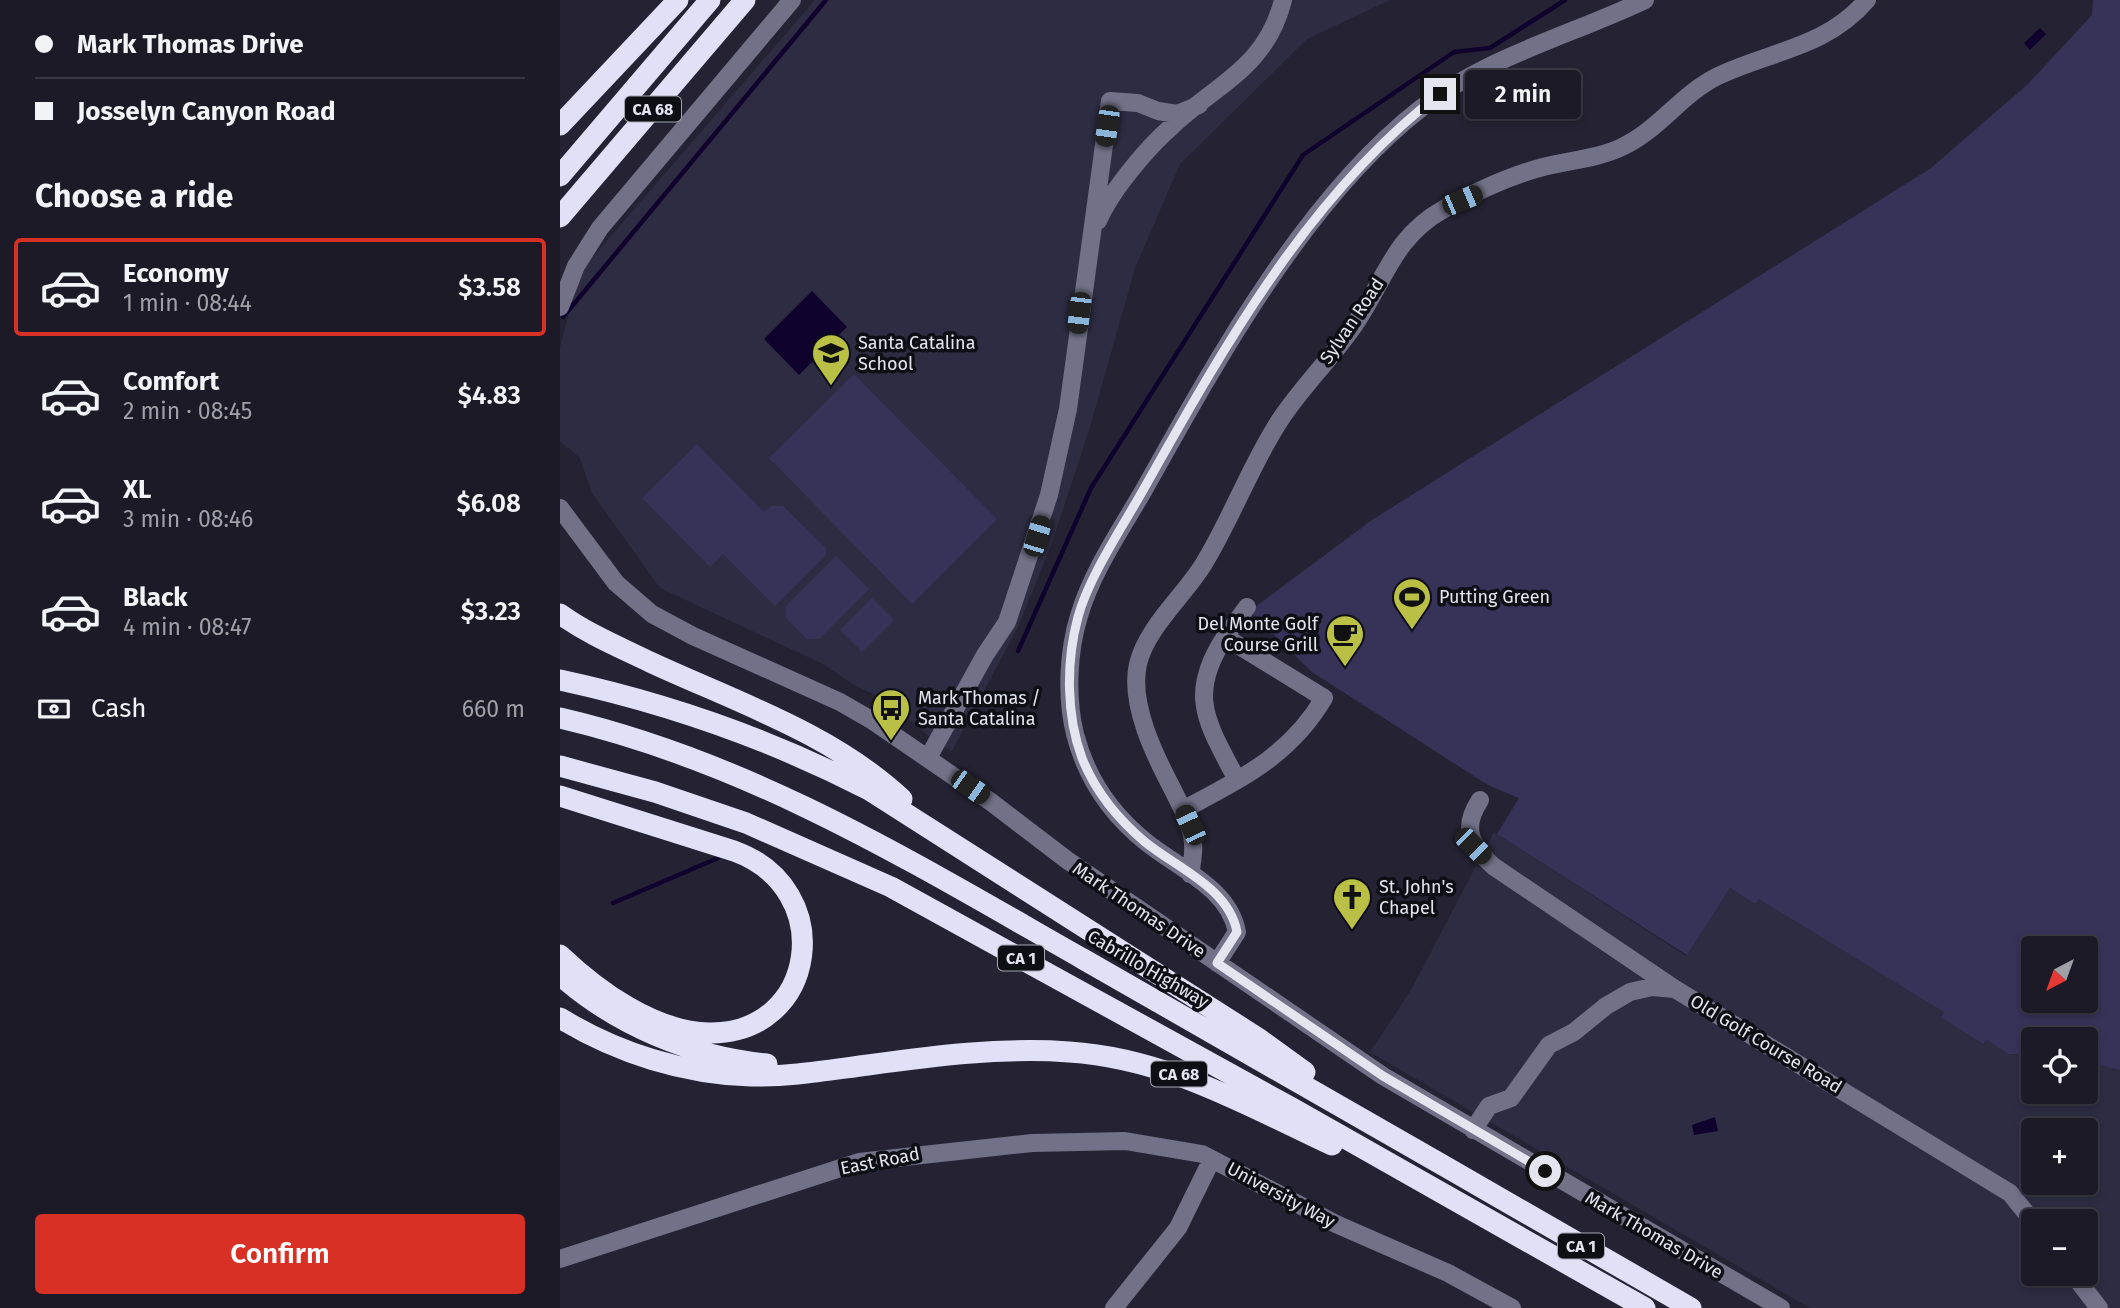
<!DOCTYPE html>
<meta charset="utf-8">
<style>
body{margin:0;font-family:"Fira Sans",sans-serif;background:#25232e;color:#f1f3f6;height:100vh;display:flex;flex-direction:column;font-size:26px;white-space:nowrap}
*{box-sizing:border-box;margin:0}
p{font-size:23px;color:#a0a1a7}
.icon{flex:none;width:38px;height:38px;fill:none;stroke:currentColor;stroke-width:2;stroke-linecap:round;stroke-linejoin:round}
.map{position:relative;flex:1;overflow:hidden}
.drawer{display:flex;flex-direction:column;background:#1c1a26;width:560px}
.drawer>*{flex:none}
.guide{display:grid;align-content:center;height:154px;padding:0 35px;background:#1c1a26}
.needle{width:46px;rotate:221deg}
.fabs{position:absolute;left:1461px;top:936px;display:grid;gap:14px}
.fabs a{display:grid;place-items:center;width:77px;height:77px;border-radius:7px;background:#1c1a26;box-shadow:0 4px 10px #0003,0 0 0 2px #3a3843;font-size:35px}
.end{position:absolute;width:32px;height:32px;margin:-16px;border:9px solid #e5e5f0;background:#111;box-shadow:0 0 0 4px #111}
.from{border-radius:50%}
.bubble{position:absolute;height:49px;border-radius:7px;background:#1c1a26;box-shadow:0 4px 10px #0003,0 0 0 2px #3a3843;font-size:23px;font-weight:600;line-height:49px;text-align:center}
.car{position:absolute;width:21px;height:42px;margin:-21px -10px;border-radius:9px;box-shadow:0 0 5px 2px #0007;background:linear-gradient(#222 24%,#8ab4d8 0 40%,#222 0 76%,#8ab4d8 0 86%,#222 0)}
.guide b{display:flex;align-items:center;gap:24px;height:66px;font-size:26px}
.guide b+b{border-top:2px solid #3a3843}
.guide i{width:18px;height:18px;background:#f1f3f6}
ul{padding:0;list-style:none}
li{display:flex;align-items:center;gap:21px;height:98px;margin:0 14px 10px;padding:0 21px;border:4px solid transparent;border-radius:7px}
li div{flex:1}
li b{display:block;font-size:26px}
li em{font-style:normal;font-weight:600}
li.selected{border-color:#d93025}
li>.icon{width:63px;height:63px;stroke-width:1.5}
h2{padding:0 35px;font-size:32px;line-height:84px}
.pay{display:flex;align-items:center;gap:18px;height:77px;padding:0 35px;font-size:26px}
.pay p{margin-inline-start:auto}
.action{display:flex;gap:14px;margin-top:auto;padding:14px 35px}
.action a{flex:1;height:80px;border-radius:7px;background:#d93025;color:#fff;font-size:28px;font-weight:600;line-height:80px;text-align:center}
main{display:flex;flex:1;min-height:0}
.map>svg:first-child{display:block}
.built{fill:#2e2c42;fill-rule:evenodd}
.green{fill:#373258;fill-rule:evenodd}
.water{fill:#0f032e}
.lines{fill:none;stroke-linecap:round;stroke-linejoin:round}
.stream{stroke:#0f032e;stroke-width:4.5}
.minor{stroke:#727188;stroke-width:18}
.highway{stroke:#e1e0f7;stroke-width:21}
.route{stroke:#e5e5f0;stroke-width:9}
.labels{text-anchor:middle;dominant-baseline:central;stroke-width:7;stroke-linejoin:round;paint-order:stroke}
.shield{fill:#0e0e15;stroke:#a4a4ae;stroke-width:2}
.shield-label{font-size:16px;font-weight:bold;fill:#e5e5f0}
.street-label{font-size:18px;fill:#e5e5f0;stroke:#0e0e15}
.poi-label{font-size:18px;fill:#e5e5f0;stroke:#0e0e15;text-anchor:start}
</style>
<main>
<section class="drawer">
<div class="guide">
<b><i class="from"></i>Mark Thomas Drive</b>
<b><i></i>Josselyn Canyon Road</b>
</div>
<h2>Choose a ride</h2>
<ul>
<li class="selected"><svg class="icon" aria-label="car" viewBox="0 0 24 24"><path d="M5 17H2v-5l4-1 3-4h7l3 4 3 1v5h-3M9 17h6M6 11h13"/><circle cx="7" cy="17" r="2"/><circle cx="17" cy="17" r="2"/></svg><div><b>Economy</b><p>1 min · 08:44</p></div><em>$3.58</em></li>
<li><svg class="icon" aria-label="car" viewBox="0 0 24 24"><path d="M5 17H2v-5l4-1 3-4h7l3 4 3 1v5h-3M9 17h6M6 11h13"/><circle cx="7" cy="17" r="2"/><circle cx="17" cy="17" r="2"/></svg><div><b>Comfort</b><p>2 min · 08:45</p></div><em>$4.83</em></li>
<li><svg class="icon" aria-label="car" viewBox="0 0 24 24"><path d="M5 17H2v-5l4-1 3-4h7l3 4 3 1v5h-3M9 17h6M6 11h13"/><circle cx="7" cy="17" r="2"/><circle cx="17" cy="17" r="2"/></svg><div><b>XL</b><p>3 min · 08:46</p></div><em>$6.08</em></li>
<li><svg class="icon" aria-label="car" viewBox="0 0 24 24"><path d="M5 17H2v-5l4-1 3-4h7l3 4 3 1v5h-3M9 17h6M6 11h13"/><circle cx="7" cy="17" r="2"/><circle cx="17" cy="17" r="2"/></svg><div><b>Black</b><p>4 min · 08:47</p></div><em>$3.23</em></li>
</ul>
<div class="pay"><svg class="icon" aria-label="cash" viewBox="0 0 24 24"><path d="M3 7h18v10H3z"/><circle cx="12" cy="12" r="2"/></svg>Cash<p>660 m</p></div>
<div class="action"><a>Confirm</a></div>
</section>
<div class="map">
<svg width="1560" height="1308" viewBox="0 0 1560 1308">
<rect width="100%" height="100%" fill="#252333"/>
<path class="built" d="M255,0H830L747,39L620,164L575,268L530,427L492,543L458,627L392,751L377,743L326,700L294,685L263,664L100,588L32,493L20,458L0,441V347L20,272Z
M934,832L1126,956L1170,888L1195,904L1199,898L1332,978L1384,1012L1381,1016L1423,1044L1426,1039L1449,1054L1473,1055L1474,1092H1526V1062L1560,1070V1308H1250L810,1052L851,990ZM1474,1130H1526V1183H1474ZM1474,1222H1526V1274H1474Z"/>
<path class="green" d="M1533,0H1560V1070L1526,1062V1040H1474L1473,1054H1448L1427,1040L1423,1044L1381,1017L1384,1012L1199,899L1195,904L1170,888L1127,955L937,834L959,798L928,785L752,672L690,611L812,520L1371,168L1468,84L1532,15ZM1474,948H1526V1001H1474Z
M294,374L437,519L352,604L209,458Z
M137,444L204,512L211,506H223L266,548V555L215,606L163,554L150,567L82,498Z
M276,556L309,589L259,639H247L226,618V606Z
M312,598L334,620L302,652L280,630Z"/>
<path class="water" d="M1480,28L1486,34L1470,50L1464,43Z
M252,291L287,327L239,375L204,339Z
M1155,1117L1158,1131L1134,1135L1132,1125Z"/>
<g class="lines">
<path class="stream" d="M3,317L266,0
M458,651L531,488L743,155L894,52L930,48L1005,0
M53,903L158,858"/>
<path class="minor" d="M538,221C551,191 586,149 611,127C656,84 706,68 723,0
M0,307L16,266L40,228L232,0
M0,508L56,583L92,614L133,636L280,702L313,721L431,802L507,860L823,1076L1221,1308
M665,637L687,607
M368,758L425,655L447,622L489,495L508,409L550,101L578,103L598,111L617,114L639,105
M920,800C901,829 911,844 933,866L1115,989
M623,810C680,779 729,757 764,698L665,637C626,696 648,724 677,780
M630,874C632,864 634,852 633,842C631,823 621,807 613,790C595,756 569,704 578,664C587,627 623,597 643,565C672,518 690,466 720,420C743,385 774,356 797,321C826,277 835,236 884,209C915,192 949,176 983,167C1009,160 1037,159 1062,147C1099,130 1121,94 1158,76C1210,51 1266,48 1307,0
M657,963L677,932C669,888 618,868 586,842C551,814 526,777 515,734C506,698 508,651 519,616C532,571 562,528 585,488C656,361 745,199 860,109C926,57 1009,36 1085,0
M913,1130L929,1106L951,1098L989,1045L1014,1032L1046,1006L1070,992L1092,987L1115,989L1450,1193L1474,1223
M0,1259L299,1162L472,1143L565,1141L642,1154L776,1224L888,1273L952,1308
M1513,1274L1539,1308
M554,1308L618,1228L652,1159"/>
<path class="highway" d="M0,125L118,0
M0,176L150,0
M0,217L185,0
M0,614C28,634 59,647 90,662C174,701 273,734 342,799
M0,680C107,703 212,740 309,790L698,1038L745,1072
M0,718C193,763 354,863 523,959C727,1074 928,1192 1131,1308
M0,766L95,792L186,823L331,887L732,1108L1085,1308
M0,796L174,851C279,889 257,1035 149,1033C94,1032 38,991 0,955
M0,975C56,1025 132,1057 207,1064
M0,1018C57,1053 124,1074 191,1076C230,1077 269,1070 308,1065C373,1056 443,1047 509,1052C606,1058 686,1105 772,1145"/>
</g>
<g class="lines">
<path class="route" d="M880,94C750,193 665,345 586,485C565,523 529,576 518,617C506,661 506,715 522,758C535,791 559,820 585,842C617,868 669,888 677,932L657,963L823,1076L985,1171"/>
</g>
<defs>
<symbol id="school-pin" viewBox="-11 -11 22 30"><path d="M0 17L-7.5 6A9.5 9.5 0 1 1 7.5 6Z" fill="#bac045" stroke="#0e0e15"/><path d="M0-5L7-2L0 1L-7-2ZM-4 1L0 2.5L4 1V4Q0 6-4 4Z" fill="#111"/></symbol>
<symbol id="stadium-pin" viewBox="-11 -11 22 30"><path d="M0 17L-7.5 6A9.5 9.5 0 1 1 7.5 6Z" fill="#bac045" stroke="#0e0e15"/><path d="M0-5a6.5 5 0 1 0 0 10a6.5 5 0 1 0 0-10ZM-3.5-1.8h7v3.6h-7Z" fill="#111"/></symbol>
<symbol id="cafe-pin" viewBox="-11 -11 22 30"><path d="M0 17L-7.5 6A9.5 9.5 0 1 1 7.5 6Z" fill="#bac045" stroke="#0e0e15"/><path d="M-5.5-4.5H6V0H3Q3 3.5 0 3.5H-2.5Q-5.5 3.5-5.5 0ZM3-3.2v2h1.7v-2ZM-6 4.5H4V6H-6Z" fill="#111"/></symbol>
<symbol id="bus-pin" viewBox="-11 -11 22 30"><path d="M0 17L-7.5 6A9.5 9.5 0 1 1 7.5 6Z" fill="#bac045" stroke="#0e0e15"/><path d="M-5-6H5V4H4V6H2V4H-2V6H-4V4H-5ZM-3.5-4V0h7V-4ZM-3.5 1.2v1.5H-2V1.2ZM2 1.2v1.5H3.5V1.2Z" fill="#111"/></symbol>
<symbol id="church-pin" viewBox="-11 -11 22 30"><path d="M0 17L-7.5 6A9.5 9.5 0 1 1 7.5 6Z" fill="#bac045" stroke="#0e0e15"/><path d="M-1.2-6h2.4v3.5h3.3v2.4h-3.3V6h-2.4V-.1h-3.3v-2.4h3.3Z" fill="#111"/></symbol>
</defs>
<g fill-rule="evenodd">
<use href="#school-pin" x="249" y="331" width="44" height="60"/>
<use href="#stadium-pin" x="830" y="575" width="44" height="60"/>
<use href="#cafe-pin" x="763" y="612" width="44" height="60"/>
<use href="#bus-pin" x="309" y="686" width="44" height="60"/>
<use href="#church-pin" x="770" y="875" width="44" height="60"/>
</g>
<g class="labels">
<g class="shield">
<rect x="65" y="96.5" width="56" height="25" rx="5"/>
<rect x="438" y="945.5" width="46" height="25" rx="5"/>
<rect x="591" y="1061.5" width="56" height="25" rx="5"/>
<rect x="998" y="1233.5" width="46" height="25" rx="5"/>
</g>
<g class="shield-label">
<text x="93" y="109">CA 68</text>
<text x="461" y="958">CA 1</text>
<text x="619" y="1074">CA 68</text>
<text x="1021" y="1246">CA 1</text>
</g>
<g class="street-label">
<text transform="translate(792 321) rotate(-56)">Sylvan Road</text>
<text transform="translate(579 910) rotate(34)">Mark Thomas Drive</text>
<text transform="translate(588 969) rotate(30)">Cabrillo Highway</text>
<text transform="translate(1206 1044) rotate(31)">Old Golf Course Road</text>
<text transform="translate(320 1161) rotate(-11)">East Road</text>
<text transform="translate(721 1195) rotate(28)">University Way</text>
<text transform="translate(1094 1235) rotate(30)">Mark Thomas Drive</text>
</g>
<g class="poi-label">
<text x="298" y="343">Santa Catalina<tspan x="298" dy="21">School</tspan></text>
<text x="879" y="597">Putting Green</text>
<text x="758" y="624" text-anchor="end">Del Monte Golf<tspan x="758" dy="21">Course Grill</tspan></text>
<text x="358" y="698">Mark Thomas /<tspan x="358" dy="21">Santa Catalina</tspan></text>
<text x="819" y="887">St. John's<tspan x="819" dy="21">Chapel</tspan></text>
</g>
</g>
</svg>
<div class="fabs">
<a><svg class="needle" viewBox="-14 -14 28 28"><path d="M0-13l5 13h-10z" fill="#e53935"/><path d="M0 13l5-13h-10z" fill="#a0a1a7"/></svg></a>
<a><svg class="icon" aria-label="locate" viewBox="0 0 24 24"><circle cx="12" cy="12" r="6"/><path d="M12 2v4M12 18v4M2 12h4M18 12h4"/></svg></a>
<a>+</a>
<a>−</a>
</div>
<i class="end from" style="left:985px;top:1171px"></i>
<i class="end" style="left:880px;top:94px"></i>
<div class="bubble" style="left:905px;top:70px;width:116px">2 min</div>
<i class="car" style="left:547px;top:126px;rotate:188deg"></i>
<i class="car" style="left:902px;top:200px;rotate:67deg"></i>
<i class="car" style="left:519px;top:313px;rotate:187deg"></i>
<i class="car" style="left:477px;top:536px;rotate:17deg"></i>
<i class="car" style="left:410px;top:787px;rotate:125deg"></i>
<i class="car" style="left:630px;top:825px;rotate:335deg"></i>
<i class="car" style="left:913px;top:846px;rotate:135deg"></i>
</div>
</main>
